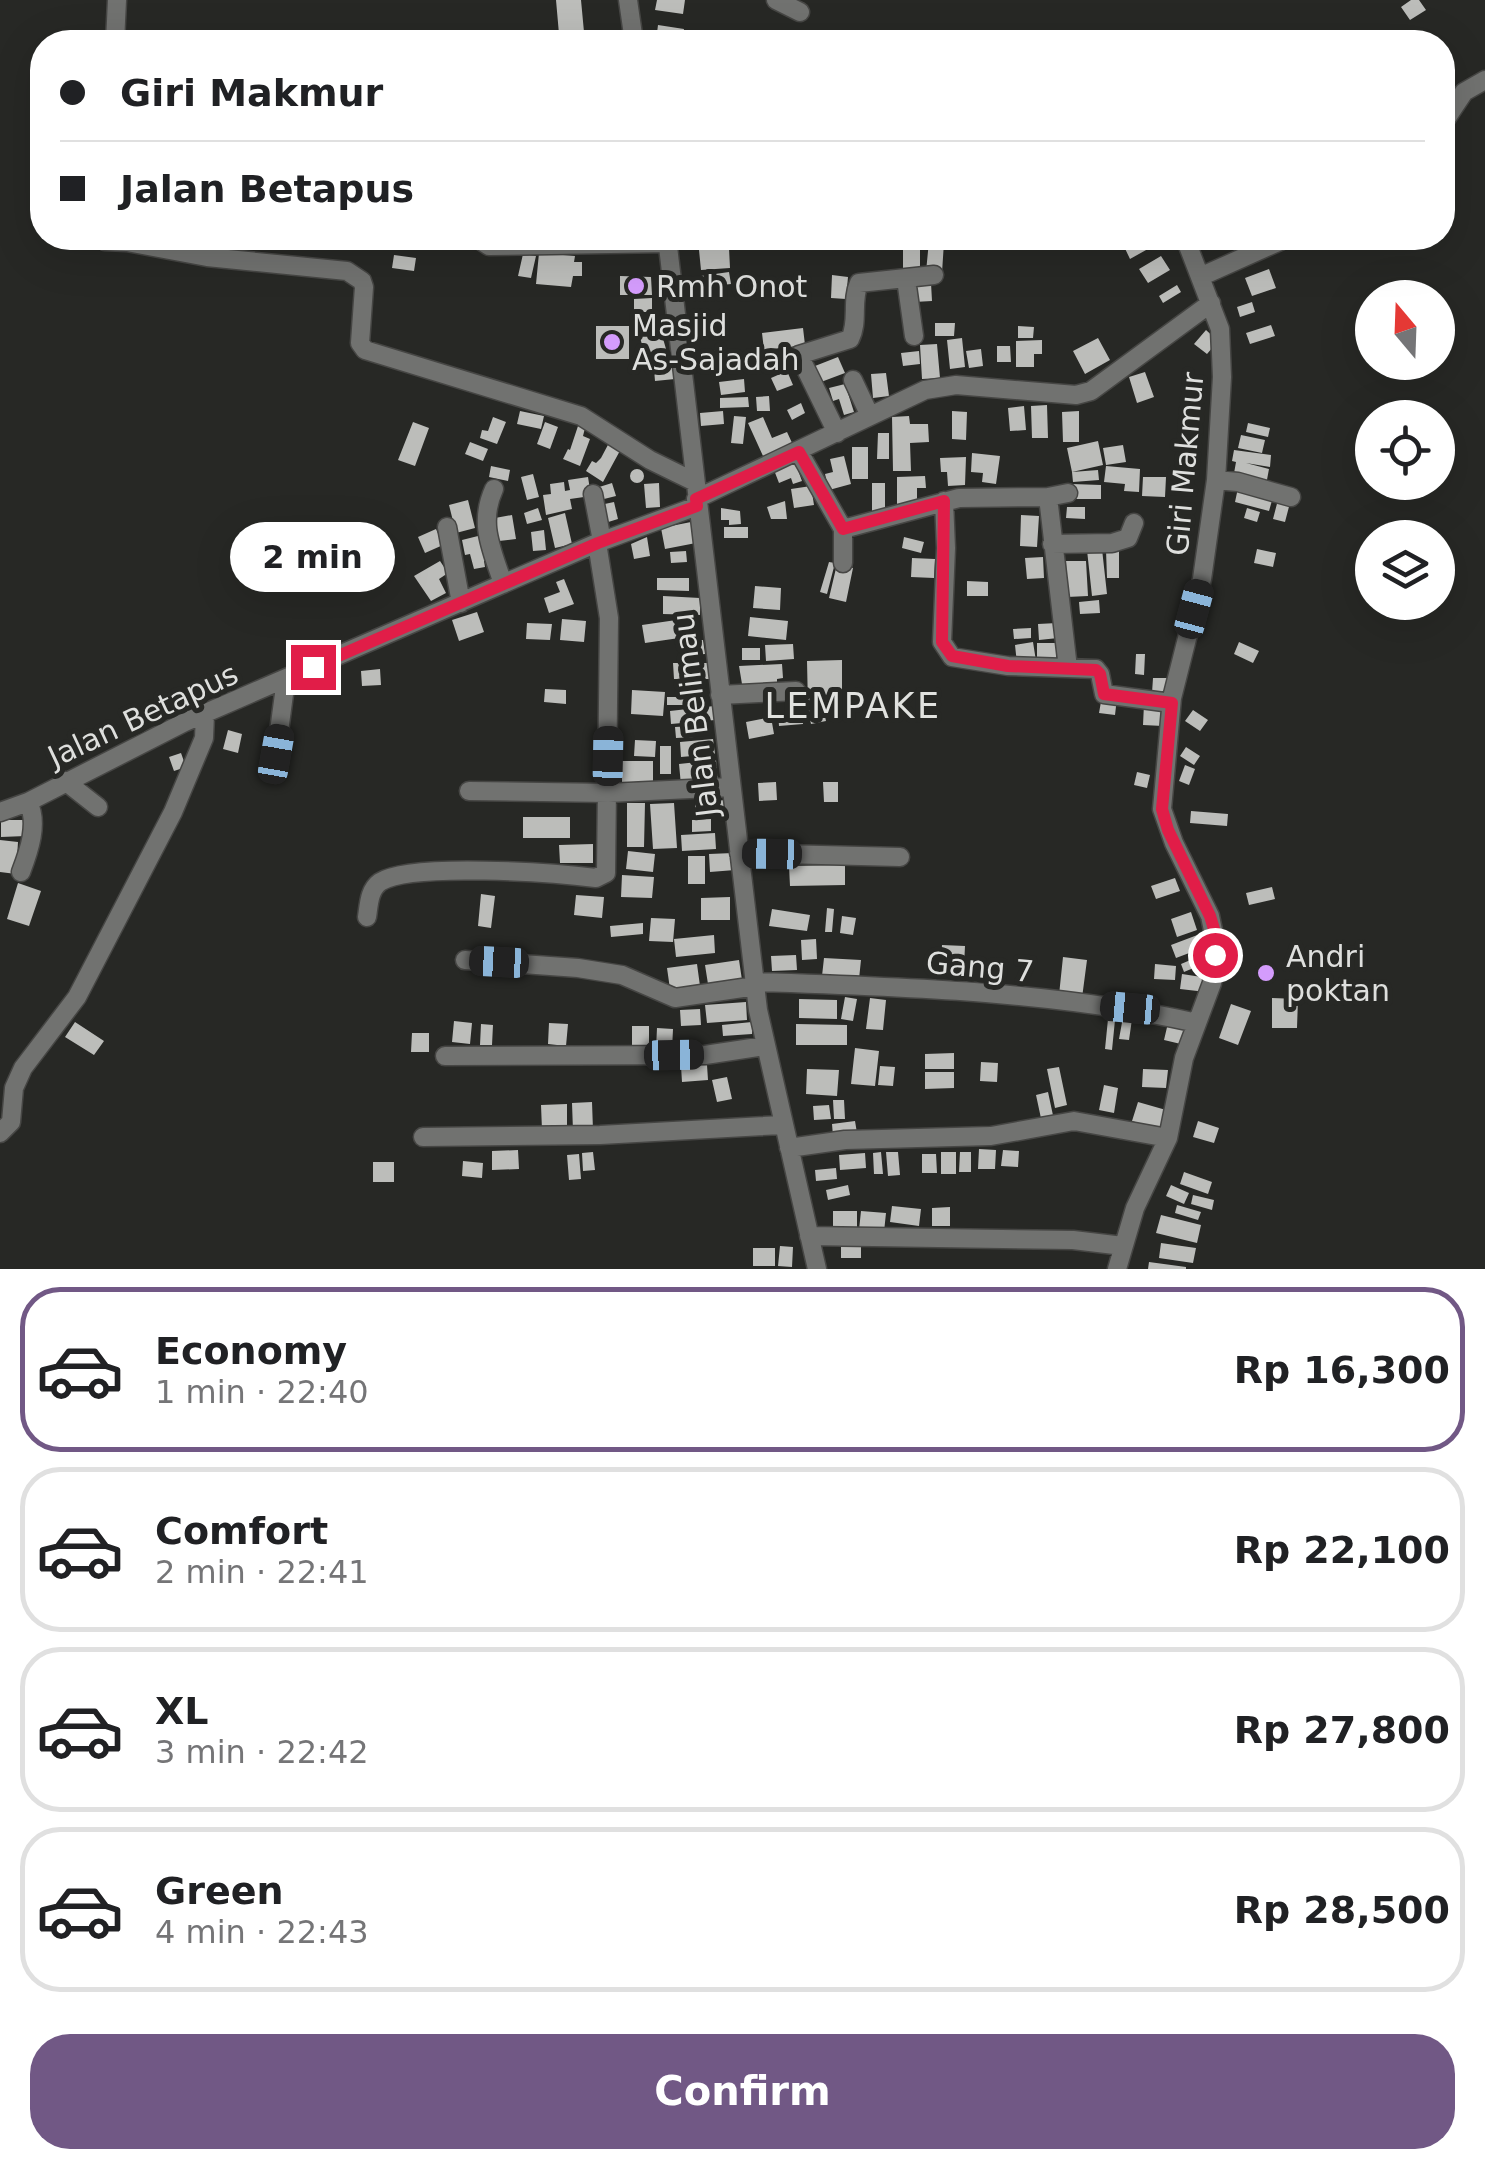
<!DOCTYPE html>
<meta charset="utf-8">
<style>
body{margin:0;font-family:"DejaVu Sans",sans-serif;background:#f6f6f6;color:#202124;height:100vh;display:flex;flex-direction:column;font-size:38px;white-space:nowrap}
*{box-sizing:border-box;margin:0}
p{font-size:32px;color:#757577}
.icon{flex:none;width:55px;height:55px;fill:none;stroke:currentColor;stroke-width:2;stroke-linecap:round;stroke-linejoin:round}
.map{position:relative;height:1269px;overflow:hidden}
.sheet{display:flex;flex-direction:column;background:#fff;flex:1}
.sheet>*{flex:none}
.guide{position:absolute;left:30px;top:30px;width:1425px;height:220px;border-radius:40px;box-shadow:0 10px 40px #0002;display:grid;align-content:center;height:220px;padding:0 30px;background:#fff}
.needle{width:65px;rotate:341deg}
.buttons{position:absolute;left:1355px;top:280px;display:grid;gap:20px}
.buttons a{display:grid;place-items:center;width:100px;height:100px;border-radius:50%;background:#fff;box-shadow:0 10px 40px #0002;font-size:50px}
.end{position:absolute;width:45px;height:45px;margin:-22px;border:12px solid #e11d48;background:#fff;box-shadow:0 0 0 5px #fff}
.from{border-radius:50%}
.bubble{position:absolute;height:70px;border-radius:35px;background:#fff;box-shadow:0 10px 40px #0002;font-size:32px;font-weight:600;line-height:70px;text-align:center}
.car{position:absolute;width:30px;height:60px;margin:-30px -15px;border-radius:12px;box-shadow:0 0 8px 2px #0007;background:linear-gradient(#222 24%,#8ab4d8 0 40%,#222 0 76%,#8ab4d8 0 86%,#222 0)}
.guide b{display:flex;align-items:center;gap:35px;height:95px;font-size:38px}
.guide b+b{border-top:2px solid #e0e0e0}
.guide i{width:25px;height:25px;background:#202124}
ul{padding:18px 0 0;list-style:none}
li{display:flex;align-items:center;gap:30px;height:165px;margin:0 20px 15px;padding:0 10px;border:5px solid #e0e0e0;border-radius:40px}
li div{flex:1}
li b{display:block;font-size:38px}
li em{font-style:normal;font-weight:600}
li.active{border-color:#715885}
li>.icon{width:90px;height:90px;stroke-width:1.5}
.button{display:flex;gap:20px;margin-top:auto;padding:20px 30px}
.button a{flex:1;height:115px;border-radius:40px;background:#715885;color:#fff;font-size:40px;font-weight:600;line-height:115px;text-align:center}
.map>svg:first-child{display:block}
.building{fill:#bcbdba}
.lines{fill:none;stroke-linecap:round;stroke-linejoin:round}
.minor-casing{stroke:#464644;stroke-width:21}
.minor{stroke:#717270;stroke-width:18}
.route{stroke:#e11d48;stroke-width:12}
.poi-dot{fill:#d49cfc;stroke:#272825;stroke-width:4}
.labels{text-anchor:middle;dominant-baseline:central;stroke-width:10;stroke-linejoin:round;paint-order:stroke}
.poi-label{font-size:30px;fill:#dedfdd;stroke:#272825;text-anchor:start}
.street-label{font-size:30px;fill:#dedfdd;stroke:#272825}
.quarter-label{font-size:35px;letter-spacing:2.5px;fill:#e1e2df;stroke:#272825}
</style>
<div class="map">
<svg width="1485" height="1269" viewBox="0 0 1485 1269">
<rect width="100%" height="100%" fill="#272825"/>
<path class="building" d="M556,0H581L584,32L559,34Z
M657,0H685L683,14L655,10Z
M1411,0H1419L1426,10L1410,20L1401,7Z
M658,25L684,29L682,42L656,41Z
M582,36L583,42H542V40Z
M394,37L434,40L433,42H393Z
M1120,238H1151L1155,245L1130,259Z
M929,241L944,242L942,273L926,272Z
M729,248L730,268L701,270L699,250Z
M920,248V273H903V249Z
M539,253L575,256L574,262H582V276H573L571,287L536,284Z
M523,254L536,256L531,278L518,276Z
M394,255L416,258L414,271L392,268Z
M1161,256L1170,270L1148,283L1139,269Z
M1269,269L1276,288L1252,296L1245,278Z
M729,272L731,284L695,288L694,277Z
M832,275L848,277L846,299L831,298Z
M620,276L651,277L652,295H620Z
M931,283L932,301L914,302L913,284Z
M1177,285L1181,292L1163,303L1159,296Z
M652,298V312H634V299Z
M1252,302L1255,312L1240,317L1237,307Z
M704,319L721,320L720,330L704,329Z
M658,321L666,349L645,355L637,327Z
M935,323H955L954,336H935Z
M1271,325L1275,336L1250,344L1246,333Z
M596,326H629V359H596Z
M1018,326L1034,327L1033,338H1018Z
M803,328L805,345L764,350L762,333Z
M1206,330L1218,341L1207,354L1194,344Z
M962,338L965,367L950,369L947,340Z
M1098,338L1110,360L1085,374L1073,351Z
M1042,340V354H1034V367H1016V341Z
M937,344L940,378L922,379L920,345Z
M997,346H1010L1011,362H997Z
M727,349L729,360L707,363L706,352Z
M981,349L983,366L969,368L966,351Z
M919,351L920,364L903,366L901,353Z
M838,357L845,373L821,382L815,366Z
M674,367L675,379L655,381L654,369Z
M787,371L793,385L777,391L771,378Z
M1145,372L1154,397L1137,403L1129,377Z
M886,373L889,396L873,398L871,374Z
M744,379L745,392L721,395L719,382Z
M845,384L854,412L844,415L839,399L833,401L829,388Z
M769,396L770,411H757L756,397Z
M748,397L749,407L720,408V398Z
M801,403L805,413L792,420L787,410Z
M1047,405L1048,438H1032L1031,406Z
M1024,406L1026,430L1010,431L1008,408Z
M520,411L544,416L541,429L517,424Z
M723,411L724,424L701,426L700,413Z
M952,411L967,412L966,440L952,439Z
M1079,411V442H1063L1062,412Z
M734,416L746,417L743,444L731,443Z
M909,416L910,424H928L929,442L910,443L911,471H893L892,417Z
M493,417L506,422L497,444L480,438L482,430L488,431Z
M763,417L772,438L787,432L793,445L763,456L748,423Z
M413,422L429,428L415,466L398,460Z
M545,422L558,427L550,449L537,444Z
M1248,423L1270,428L1268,437L1246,432Z
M578,426L585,428L583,436L590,439L580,466L563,459L568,449L570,450Z
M878,433H889V459H877Z
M1241,435L1265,440L1262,453L1238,448Z
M610,441L622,447L603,482L586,471L592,461L596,463L601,458Z
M1098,441L1103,465L1072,472L1067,448Z
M470,442L488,449L483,461L465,454Z
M1123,445L1126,462L1106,465L1103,448Z
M852,447H868V479H852Z
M1234,450L1271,455L1270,467L1246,463L1269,469L1266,485L1233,479L1236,462L1232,461Z
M972,453L1000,456L996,484L982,482L983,473L971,472Z
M844,456L851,484L829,490L825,474L833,472L830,459Z
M966,457L965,485L948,486L947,472H941L940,458Z
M791,461L795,462L802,481L793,484L791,478L779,483L774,470Z
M491,466L510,470L508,481L489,477Z
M1106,466L1140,469L1139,492L1124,491L1125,484L1104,482Z
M630 476a7 7 0 1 1 14 0a7 7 0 1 1-14 0Z
M1098,470L1099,480L1073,482L1072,472Z
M533,474L539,497L527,500L521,477Z
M925,476L926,488H917V504H897V477Z
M588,477L591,496L570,499L572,509L546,515L543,495L551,494L550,484L564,482L565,491L570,490L568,480Z
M1143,477H1166L1165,497L1142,496Z
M612,483L616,496L600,500L596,488Z
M659,483L660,507L646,508L644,484Z
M872,483H885V516H872Z
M1072,484L1101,485V499H1072Z
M811,486L814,505L794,508L791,489Z
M1238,488L1273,497L1269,511L1235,502Z
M1279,496L1291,499L1285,522L1273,519Z
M468,500L475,528L456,533L449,505Z
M785,501L787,519H771L767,507Z
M614,502L618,519L605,523L600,505Z
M1067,507H1085V519L1066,518Z
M538,508L542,520L527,524L524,513Z
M721,508L740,511L741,524L729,525V520H721Z
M1247,508L1260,512L1257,522L1244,518Z
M565,513L572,544L555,548L548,518Z
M512,515L516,539L499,541L495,518Z
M1021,515L1039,516L1037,547L1020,546Z
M691,522L696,543L665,549L661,528Z
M724,527H748V538H724Z
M436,529L443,545L425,553L418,537Z
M544,530L546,550L533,551L531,532Z
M482,535L488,560L484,561L485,567L474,569L470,554L465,555L462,540Z
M647,537L650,556L634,559L631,544Z
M904,537L924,542L921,553L902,548Z
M1102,549L1107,594L1092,596L1087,550Z
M1119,549V578H1107L1106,550Z
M1257,549L1276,553L1273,567L1254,563Z
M686,551L687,562L671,563L670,552Z
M1043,557L1044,578L1027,579L1025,558Z
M912,558L935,559L934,578L911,577Z
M440,561L448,573L439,579L446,593L431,601L414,576Z
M1066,561H1086L1088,596L1067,597Z
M829,562L835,563L827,594L820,592Z
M837,564L853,568L846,602L829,598Z
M657,578H689V591L657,590Z
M564,579L574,604L549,613L544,598L560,592L556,582Z
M967,581L988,582V596H967Z
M755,586L781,588L780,610L753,608Z
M663,596L700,598V615L663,614Z
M1099,600L1100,613L1080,614L1079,602Z
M477,612L484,632L459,641L452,620Z
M750,617L788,621L786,640L748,636Z
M690,618L693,636L645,643L642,625Z
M562,619L586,621L584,642L560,640Z
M527,623L552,624L550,640L526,639Z
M1057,623L1058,638L1039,640L1038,624Z
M1031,628V638L1014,639L1013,629Z
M703,640L705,654L680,656L679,642Z
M1033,642L1036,661L1017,664L1015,645Z
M1239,642L1259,651L1253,663L1234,654Z
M1037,643H1057L1056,664H1037Z
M793,644L794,659L766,661L765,645Z
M742,648H760V660H742Z
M1136,654H1145L1144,675L1135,674Z
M842,660V706L808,707L807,661Z
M673,663H710V679H674Z
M782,664L783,678L777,679V689L743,690L739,666Z
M380,669L381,685L362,686L361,671Z
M1153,678H1168L1167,693H1152Z
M545,689L566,690V704L544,702Z
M632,690L665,692L663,716L631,714Z
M1102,696L1117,698L1115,715L1099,713Z
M667,697H691V705H667Z
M1144,704L1164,705L1163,726L1143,725Z
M714,706L715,720L671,724L670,711Z
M823,707L826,721L811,724L808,711Z
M802,710L803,724L779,726L778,712Z
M1193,710L1208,720L1200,731L1185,721Z
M771,717L774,734L749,739L746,722Z
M693,726L694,737L676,738L675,727Z
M228,730L242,734L238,753L223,749Z
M713,739L715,754L681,757L680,742Z
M635,740L656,741L655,757L634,756Z
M660,746H671V774H660Z
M1186,747L1200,756L1194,765L1180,756Z
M181,753L186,767L174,771L169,757Z
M716,760L718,781L681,785L679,764Z
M622,761H653V782H622Z
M1185,765L1195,769L1189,785L1179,781Z
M1137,772L1150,775L1147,788L1134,785Z
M776,782L777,800L759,801L758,783Z
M823,782H838V802H824Z
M727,800L728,813L696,816L695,802Z
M627,803H645L644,847H627Z
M674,803L677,848L653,849L650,804Z
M1191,811L1228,814L1227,826L1190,823Z
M523,817H570V838H523Z
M711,819V831L692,832V820Z
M1,820H26V836L1,837Z
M715,833L716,849L682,851L681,835Z
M0,840L18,842L16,874L0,872Z
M593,844V863H560L559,845Z
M628,851L655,854L653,872L626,869Z
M733,853L735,870L710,872L709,854Z
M688,856H705V884H688Z
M845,865V885L790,886L789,866Z
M622,875L654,877L652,898L621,897Z
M1175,878L1180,891L1156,899L1151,886Z
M18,883L41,891L29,926L7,919Z
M1272,887L1275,899L1249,905L1246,893Z
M481,894L495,896L491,928L478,926Z
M576,895L604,897L602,918L574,915Z
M730,897V920H701V898Z
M827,908L834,909L832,932H825Z
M772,909L810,915L807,931L769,926Z
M1191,912L1197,930L1177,937L1171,919Z
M842,916L856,918L853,935L840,933Z
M651,918L675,919L673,942L649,941Z
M643,923V934L611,937L610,926Z
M1208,931L1213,944L1176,958L1171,945Z
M714,935L715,953L676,957L674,939Z
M816,939L817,959L802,960L801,940Z
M942,945L965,946L964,966L941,965Z
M1207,953L1210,961L1184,972L1181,964Z
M796,955L797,970L772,971L771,956Z
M1063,957L1087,960L1082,998L1059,995Z
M824,958L861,960L859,979L822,976Z
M739,960L742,980L708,984L705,965Z
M697,964L700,986L670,989L667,968Z
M1155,964L1176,966L1175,980L1154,979Z
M1182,974L1208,978L1206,992L1180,989Z
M845,997L857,999L853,1021L841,1019Z
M870,998L886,1000L883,1030L866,1029Z
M1272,998L1298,999L1297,1028H1272Z
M799,999L837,1000V1019L799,1018Z
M746,1002L747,1020L707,1023L705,1005Z
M1231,1004L1251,1011L1238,1045L1219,1038Z
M700,1009L701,1025L681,1026L680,1010Z
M1123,1017L1132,1019L1129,1040L1119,1039Z
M1108,1019L1115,1020L1112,1050L1105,1049Z
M454,1021L472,1023L470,1044L452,1042Z
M75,1022L104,1041L94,1055L65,1037Z
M752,1022V1034L723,1036L722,1025Z
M549,1023L568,1024L566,1046L548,1044Z
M1168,1023L1189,1028L1185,1045L1164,1040Z
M481,1024L493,1025L492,1045H480Z
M796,1024L847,1025V1045H796Z
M632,1026H649V1047H632Z
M657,1028L673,1029L672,1050L656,1049Z
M412,1033H429V1052H411Z
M855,1048L879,1051L875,1086L851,1084Z
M954,1053V1069H925V1054Z
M981,1062L998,1063L997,1082L980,1081Z
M707,1065L708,1080L682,1082L681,1066Z
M880,1066L895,1067L893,1086L878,1085Z
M1059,1067L1067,1105L1055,1108L1047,1069Z
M807,1069L839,1070L837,1096L806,1094Z
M1143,1069L1168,1070L1166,1088L1142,1087Z
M925,1072H954V1088L925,1089Z
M727,1077L732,1099L717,1102L712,1080Z
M1104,1085L1118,1088L1114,1113L1099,1110Z
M1048,1092L1054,1120L1042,1123L1036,1095Z
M833,1100H844L845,1119H834Z
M592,1102L593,1130L573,1131L572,1103Z
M1138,1102L1166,1110L1160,1130L1132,1121Z
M567,1104V1129L542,1130L541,1105Z
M829,1105L831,1119L814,1120L813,1106Z
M855,1121L857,1133L833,1136L832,1124Z
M1198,1121L1219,1128L1214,1143L1193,1137Z
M979,1149L996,1150L995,1169H978Z
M518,1150L519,1169L492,1170V1151Z
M1003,1150L1019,1151L1018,1167L1001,1166Z
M593,1152L595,1170L583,1171L582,1153Z
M881,1152L883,1174H874L873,1153Z
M886,1152H898L900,1175L888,1176Z
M941,1152H956V1174H941Z
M960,1152H971V1172H959Z
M865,1153L866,1168L840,1170L839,1155Z
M579,1154L581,1179L569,1180L567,1155Z
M922,1154H936L937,1173H922Z
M463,1161L483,1163L482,1178L462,1176Z
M373,1162H394V1182H373Z
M836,1168L837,1179L816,1181L815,1170Z
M1184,1172L1212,1182L1208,1194L1180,1184Z
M848,1185L850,1195L828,1200L826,1190Z
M1171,1185L1189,1193L1184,1204L1166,1196Z
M1193,1195L1214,1200L1212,1210L1191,1204Z
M1177,1205L1201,1212L1198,1220L1175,1213Z
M892,1206L921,1209L919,1226L890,1222Z
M950,1207V1226H932V1208Z
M833,1211H857V1233L833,1234Z
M861,1211L886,1213L884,1232L859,1230Z
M1161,1215L1201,1225L1197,1243L1156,1233Z
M1161,1243L1196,1248L1193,1263L1159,1258Z
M780,1246L793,1247L792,1267L778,1266Z
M841,1246H861V1258H841Z
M753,1248H775V1266H753Z
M1149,1262L1186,1267V1269H1148Z"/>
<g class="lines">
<defs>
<path id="minor" d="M628,0L634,42
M776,0L800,12
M115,42L117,0
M1442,125L1464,92L1485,80
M105,238V241L127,242L207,257L347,271L362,281L364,287L360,343L365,350L581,416L650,460L695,482
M477,238L489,246L668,243
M667,238L758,1010L817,1269
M1202,276L1287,238
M906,279L914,336
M853,380L870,416
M837,433L799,355L850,339C859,322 851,301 859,283L934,275
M799,452L843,529V563
M1216,480L1238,482L1291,497
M494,489C478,524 492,549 503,584
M593,494L602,541
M1048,497L1068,493
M696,499L925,390L956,385L1076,395L1091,391L1211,303
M944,501L946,548L942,642L952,657L1008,666L1096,669L1100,674L1104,694L1171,703
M447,527L461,603
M843,529L959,498L1048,497L1068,668
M1052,544L1112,543L1128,538L1134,523
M720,695L796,691
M276,754L286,679
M65,781L98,807
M469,791L608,793L731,787
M0,812L28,802L185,722L597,543L697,506
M739,853L900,857
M21,872C29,851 39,823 28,802
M367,917C369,904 369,890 380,882C411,862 556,873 596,878L606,873L609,618L597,543
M465,960L578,968L622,975L675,998L756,986
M756,982C902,987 1053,991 1197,1023
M445,1056L705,1055L765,1046
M0,1133L11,1122L14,1088L23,1068L77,997L173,812L204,738L205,714
M423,1137L600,1135L782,1125
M789,1148L845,1140L991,1136L1074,1121L1168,1138
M809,1236L1073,1240L1123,1246
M1117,1269L1135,1208L1168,1138L1184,1058L1212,983L1215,940L1210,916L1174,843L1162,809L1172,698L1202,579L1216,480L1222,377L1220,329L1185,238"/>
</defs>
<use href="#minor" class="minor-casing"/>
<use href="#minor" class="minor"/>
</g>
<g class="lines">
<path class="route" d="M313,667L598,543L697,506L696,499L799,452L843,529L944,501L942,642L952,656L1008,666L1096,670L1100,674L1104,694L1172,703L1162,809L1168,830L1210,916L1214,929L1215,955"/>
</g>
<g class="poi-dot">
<circle cx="636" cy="286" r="10"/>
<circle cx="612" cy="342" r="10"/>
<circle cx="1266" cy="973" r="10"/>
</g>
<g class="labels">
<g class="poi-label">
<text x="656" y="286">Rmh Onot</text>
<text x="632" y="325">Masjid<tspan x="632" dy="34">As-Sajadah</tspan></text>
<text x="1286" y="956">Andri<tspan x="1286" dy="34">poktan</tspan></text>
</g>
<g class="street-label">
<text transform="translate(1185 464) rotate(-85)">Giri Makmur</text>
<text transform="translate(143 715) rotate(-25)">Jalan Betapus</text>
<text transform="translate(695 715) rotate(-97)">Jalan Belimau</text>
<text transform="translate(980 967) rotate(5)">Gang 7</text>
</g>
<g class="quarter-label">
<text x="853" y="706">LEMPAKE</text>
</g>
</g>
</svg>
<div class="buttons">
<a><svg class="needle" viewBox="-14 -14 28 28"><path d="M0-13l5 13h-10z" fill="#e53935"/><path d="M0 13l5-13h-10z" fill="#757577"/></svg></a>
<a><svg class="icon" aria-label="locate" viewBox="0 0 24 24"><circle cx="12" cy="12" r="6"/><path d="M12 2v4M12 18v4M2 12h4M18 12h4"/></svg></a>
<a><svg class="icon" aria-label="layers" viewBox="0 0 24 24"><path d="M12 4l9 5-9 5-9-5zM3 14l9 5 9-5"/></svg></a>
</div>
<i class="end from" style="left:1215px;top:955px"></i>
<i class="end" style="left:313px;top:667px"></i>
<div class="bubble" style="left:230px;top:522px;width:165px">2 min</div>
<i class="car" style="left:1194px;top:609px;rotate:15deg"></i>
<i class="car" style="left:276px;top:754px;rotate:10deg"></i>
<i class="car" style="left:608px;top:756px;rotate:1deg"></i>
<i class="car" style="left:772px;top:854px;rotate:271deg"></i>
<i class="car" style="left:499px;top:962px;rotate:273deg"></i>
<i class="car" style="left:1130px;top:1008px;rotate:275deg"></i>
<i class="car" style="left:674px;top:1055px;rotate:89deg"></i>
<div class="guide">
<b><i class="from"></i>Giri Makmur</b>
<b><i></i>Jalan Betapus</b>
</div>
</div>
<section class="sheet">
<ul>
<li class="active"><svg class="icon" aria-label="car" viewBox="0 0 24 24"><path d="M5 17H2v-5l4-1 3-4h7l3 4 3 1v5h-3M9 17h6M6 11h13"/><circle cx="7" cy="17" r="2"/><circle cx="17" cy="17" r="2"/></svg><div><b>Economy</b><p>1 min · 22:40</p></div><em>Rp 16,300</em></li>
<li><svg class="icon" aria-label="car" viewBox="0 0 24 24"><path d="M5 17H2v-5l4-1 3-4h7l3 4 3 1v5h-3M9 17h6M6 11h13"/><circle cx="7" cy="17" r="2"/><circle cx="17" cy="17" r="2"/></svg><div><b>Comfort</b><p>2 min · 22:41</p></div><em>Rp 22,100</em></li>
<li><svg class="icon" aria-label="car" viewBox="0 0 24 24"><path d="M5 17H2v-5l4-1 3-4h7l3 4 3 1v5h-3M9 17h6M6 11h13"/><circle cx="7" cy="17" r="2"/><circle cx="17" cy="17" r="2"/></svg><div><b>XL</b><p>3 min · 22:42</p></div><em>Rp 27,800</em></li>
<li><svg class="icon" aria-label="car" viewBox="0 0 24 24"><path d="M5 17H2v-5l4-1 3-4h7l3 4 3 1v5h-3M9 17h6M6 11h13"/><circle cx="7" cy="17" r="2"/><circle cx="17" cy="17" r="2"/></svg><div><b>Green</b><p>4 min · 22:43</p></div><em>Rp 28,500</em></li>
</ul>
<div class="button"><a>Confirm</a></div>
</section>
